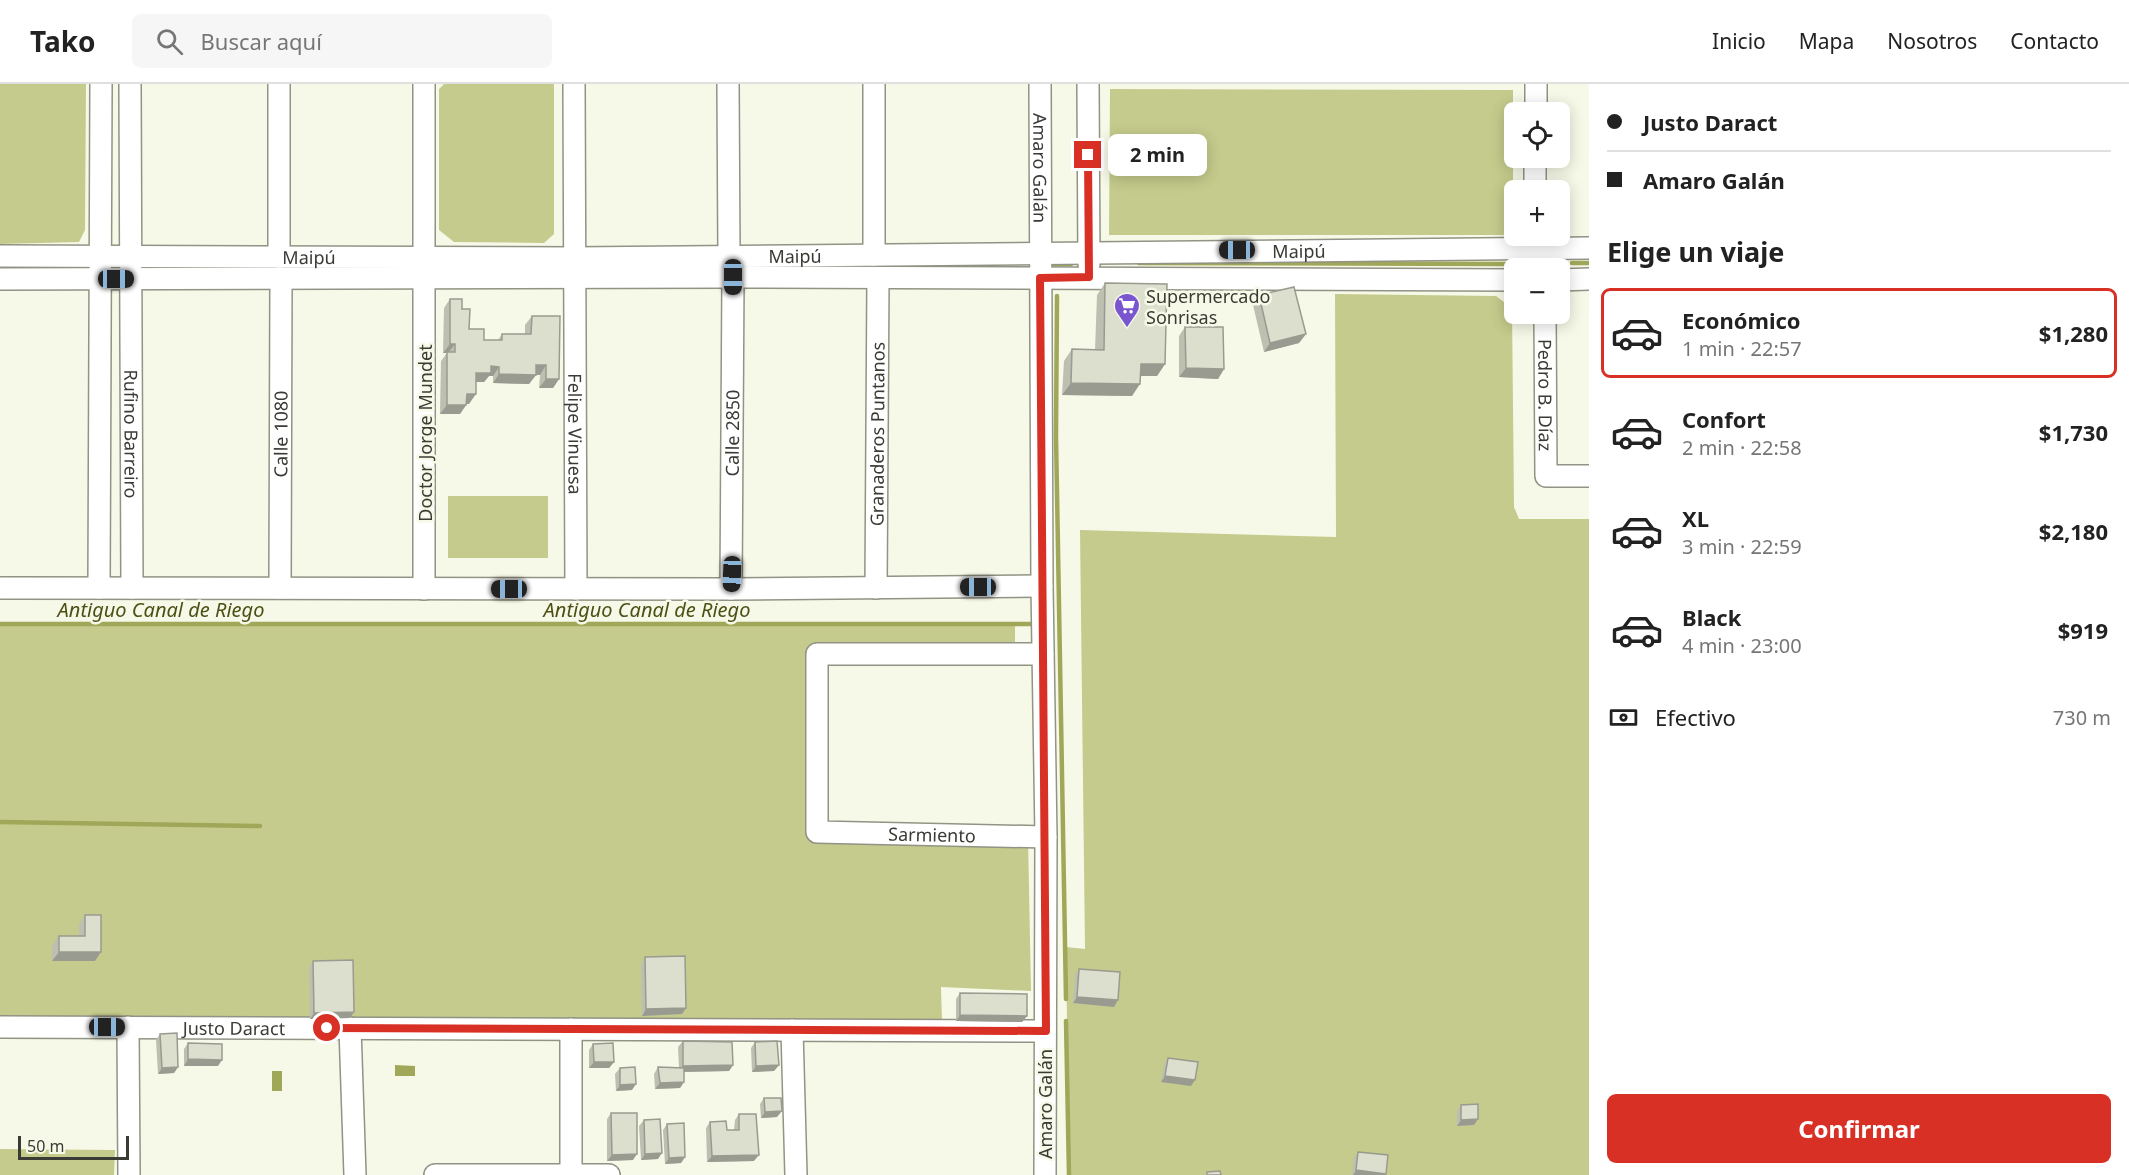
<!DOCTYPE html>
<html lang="es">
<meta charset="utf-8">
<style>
body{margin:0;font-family:"Noto Sans",sans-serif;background:#f6f6f6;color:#222;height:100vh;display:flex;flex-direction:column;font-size:22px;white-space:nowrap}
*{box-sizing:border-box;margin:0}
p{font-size:20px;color:#767676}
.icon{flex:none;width:33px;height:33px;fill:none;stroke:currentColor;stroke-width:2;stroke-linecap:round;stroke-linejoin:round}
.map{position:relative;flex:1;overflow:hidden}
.sheet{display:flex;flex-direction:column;background:#fff;width:540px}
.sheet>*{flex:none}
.hud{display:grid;align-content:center;height:132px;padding:0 18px;background:#fff}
.buttons{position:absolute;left:1504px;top:18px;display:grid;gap:12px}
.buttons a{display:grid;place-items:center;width:66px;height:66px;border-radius:9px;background:#fff;box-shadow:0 3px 15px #0003;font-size:30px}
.scale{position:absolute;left:18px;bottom:15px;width:111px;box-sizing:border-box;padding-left:6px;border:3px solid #3a3b34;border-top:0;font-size:16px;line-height:21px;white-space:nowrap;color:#3a3b34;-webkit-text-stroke:4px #f7f9e8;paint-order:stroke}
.end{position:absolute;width:27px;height:27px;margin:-14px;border:8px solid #d93025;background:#fff;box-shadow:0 0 0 3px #fff}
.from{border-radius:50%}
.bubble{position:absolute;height:42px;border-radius:9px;background:#fff;box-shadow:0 3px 15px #0003;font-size:20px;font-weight:700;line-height:42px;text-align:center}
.car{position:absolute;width:18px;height:36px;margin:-18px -9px;border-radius:8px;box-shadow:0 0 4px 2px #0007;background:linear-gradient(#222 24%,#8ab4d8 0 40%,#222 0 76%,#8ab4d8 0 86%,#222 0)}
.hud b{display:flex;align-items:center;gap:21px;height:57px;font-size:22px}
.hud b+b{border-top:2px solid #e0e0e0}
.hud i{width:15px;height:15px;background:#222}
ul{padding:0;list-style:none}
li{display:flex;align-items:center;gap:18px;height:90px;margin:0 12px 9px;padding:0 6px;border:3px solid transparent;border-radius:9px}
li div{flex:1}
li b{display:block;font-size:22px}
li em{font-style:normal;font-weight:700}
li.current{border-color:#d93025}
li>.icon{width:54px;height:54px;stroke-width:1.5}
h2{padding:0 18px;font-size:27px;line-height:72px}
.pay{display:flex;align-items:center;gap:15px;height:66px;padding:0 18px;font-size:22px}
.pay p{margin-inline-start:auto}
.button{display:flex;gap:12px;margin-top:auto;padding:12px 18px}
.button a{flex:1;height:69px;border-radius:9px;background:#d93025;color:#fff;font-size:24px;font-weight:700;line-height:69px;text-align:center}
header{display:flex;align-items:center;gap:36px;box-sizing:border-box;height:84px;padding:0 30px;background:#fff;border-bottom:2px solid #e0e0e0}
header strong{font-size:28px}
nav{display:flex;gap:33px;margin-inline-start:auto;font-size:21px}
.search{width:420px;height:54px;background:#f6f6f6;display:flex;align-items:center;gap:15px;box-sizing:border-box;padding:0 21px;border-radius:9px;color:#767676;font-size:22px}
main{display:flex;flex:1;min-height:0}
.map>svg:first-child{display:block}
.green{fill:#c5cb8c}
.water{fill:#a1a759}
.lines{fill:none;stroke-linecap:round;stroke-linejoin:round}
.stream{stroke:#a1a759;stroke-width:4.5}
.minor-casing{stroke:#919384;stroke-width:24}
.minor{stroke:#fff;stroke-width:21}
.wall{fill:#bdbfb1}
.shaded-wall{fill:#9a9b90}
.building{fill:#dcdece;stroke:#9a9b90;stroke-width:1.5}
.route{stroke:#d93025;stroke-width:8}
.labels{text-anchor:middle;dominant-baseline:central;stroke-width:5;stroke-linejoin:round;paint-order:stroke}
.street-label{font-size:18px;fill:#3a3b34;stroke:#f7f9e8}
.poi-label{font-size:18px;fill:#3a3b34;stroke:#f7f9e8;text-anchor:start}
.water-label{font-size:20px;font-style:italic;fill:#4d5015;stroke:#f7f9e8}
</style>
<header>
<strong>Tako</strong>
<div class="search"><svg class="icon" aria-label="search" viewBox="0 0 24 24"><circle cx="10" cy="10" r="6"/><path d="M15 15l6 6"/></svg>Buscar aquí</div>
<nav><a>Inicio</a><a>Mapa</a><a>Nosotros</a><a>Contacto</a></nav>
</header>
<main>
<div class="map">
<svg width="1589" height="1091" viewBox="0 0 1589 1091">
<rect width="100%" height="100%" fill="#f7f9e8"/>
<path class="green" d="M0,0H86L85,146L79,158L0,160Z
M444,0H554V150L544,159L454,158L439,146V5Z
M1110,5L1513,6V151H1109Z
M1335,210L1496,212L1512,224L1514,423L1519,435H1589V1091H1069L1066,863L1085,865L1080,446L1336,453Z
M448,412H548V474H448Z
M0,540H1015V569L818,570L817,747L1028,753L1031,907L941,903L942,938L0,934Z
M0,1065L115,1066L114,1091H0Z"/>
<path class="water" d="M395,981L415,982V992H395Z
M272,987H282V1007H272Z"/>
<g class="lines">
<path class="stream" d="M1139,179L1506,180
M1572,179H1589
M1053,180H1071
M1,184H77
M181,184L292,183
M1057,212L1056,352L1066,915
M0,540H1038
M0,738L260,742
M1066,937L1069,1091"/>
<defs>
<g id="minor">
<path id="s1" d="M130,0L132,504"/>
<path d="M279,0V173"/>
<path d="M424,0V505"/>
<path id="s2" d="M574,0L576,505"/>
<path d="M728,0L729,173"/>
<path d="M874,0V171"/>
<path id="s3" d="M1040,0L1042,502L1046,753L1045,1091"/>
<path d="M1088,0L1089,181"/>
<path d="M1536,28V0"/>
<path d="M1535,106V74"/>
<path d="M1534,152V164L1541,184"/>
<path id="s4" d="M0,172L575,174L1589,164"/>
<path d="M0,195L733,193L1515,196"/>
<path d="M1560,196L1589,195"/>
<path id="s5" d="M1545,230L1546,392H1589"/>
<path d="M0,504L731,505L1042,502"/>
<path d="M99,504L101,0"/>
<path id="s6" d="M280,504L281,194"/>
<path id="s7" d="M876,504L878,194"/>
<path id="s8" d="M731,505L733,193"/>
<path id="s9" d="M1043,570H817V748L1046,753"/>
<path id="s10" d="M0,943L1045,947"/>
<path d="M128,943L129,1091"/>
<path d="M350,944L355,1091"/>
<path d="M571,945V1091"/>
<path d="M792,946L796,1091"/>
<path d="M435,1091H609"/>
</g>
</defs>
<use href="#minor" class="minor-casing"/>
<use href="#minor" class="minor"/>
</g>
<path class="wall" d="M1105,199L1165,280L1157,292H1140L1132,312L1062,311L1064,277L1072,265L1095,266L1097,211Z
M1259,211L1306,250L1299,259L1264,268L1253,221Z
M450,215L462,225L469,245L484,256H498L502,250H525V241L532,232L559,295L553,304H539L540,291H536L529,300L493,299V292H489L484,298H476L469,320H467L460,330H440L441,277L447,269H443L444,224Z
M1185,243L1224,285L1218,295L1179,293V252Z
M85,831L101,868L95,877H52V861L59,852H79V841Z
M645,873L686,924L682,930L642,932L641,880Z
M313,877L350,934L310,935L309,883Z
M1079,885L1114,923L1073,919L1075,891Z
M960,909L1027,932L1022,938L956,937V915Z
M160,950L178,983L174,989L158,990L156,956Z
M683,957L733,981L729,987L684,988V998L680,1004L655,1005L654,990L658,983L679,984L678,963Z
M755,958L779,981L774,987L752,988L751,964Z
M188,959L218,982H184V965Z
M593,960L614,978L609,984H589V966Z
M1168,974L1191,1002L1161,998L1164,980Z
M620,984L632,1006L616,1007L615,990Z
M764,1014L777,1033L761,1034L760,1020Z
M1461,1021L1478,1035L1474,1041L1457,1042V1027Z
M611,1029L633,1076L607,1077V1035Z
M739,1030L754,1077L707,1078L706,1044L710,1038L727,1046H734L735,1036Z
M644,1036L658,1075L641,1076L639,1042Z
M667,1040L685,1073L681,1079L665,1080L663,1046Z
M1358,1068L1385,1091H1352L1354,1074Z"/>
<path class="shaded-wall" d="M1306,250L1299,259L1264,268L1270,259Z
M450,260H455L448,269H443Z
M1141,280H1165L1157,292H1132Z
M536,281H546L540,291L530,290Z
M491,282L499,283L493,292H489L484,298H470L476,289Z
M1186,284L1224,285L1218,295L1179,293Z
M499,290L536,291L529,300L493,299Z
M546,295H559L553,304H539Z
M1071,299L1140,300L1132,312L1062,311Z
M467,310H476L469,320H460Z
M447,321H466L460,330H440Z
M59,868H101L95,877H52Z
M1077,913L1118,916L1114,923L1073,919Z
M686,924L682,930L642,932L646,925Z
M354,928L350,934L310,935L314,929Z
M960,931L1027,932L1022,938L956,937Z
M188,975L222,976L218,982H184Z
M594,978H614L609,984H589Z
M733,981L729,987L679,988L683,982Z
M779,981L774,987L752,988L756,982Z
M178,983L174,989L158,990L162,984Z
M1165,992L1195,996L1191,1002L1161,998Z
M684,998L680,1004L655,1005L660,999Z
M636,1000L632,1006L616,1007L620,1001Z
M782,1027L777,1033L761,1034L765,1028Z
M1478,1035L1474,1041L1457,1042L1461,1036Z
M662,1069L658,1075L641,1076L645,1070Z
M637,1070L633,1076L607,1077L612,1071Z
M759,1071L754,1077L707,1078L712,1072Z
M685,1073L681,1079L665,1080L669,1074Z
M1356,1086L1386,1090L1385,1091H1353Z"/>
<path class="building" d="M1105,199L1167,200L1165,280H1141L1140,300L1071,299L1072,265L1104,266Z
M1294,203L1306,250L1270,259L1259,211Z
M450,215H462V225H470L469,245H484V256H502V250H531L532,232H560L559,295H546V281H536V291L499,290V283L491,282V289H476V310H467L466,321H447V268H455V260H450Z
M1185,243H1223L1224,285L1186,284Z
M85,831H101V868H59V852H85Z
M685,872L686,924L646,925L645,873Z
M353,876L354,928L314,929L313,877Z
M1079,885L1120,888L1118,916L1077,913Z
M960,909L1027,910V932L960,931Z
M177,949L178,983L162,984L160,950Z
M683,957L732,958L733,981L683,982Z
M777,957L779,981L756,982L755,958Z
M188,959L222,960V976L188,975Z
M613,959L614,978H594L593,960Z
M1168,974L1198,978L1195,996L1165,992Z
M635,983L636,1000L620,1001V984Z
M658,983L684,984V998L660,999Z
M764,1014H781L782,1027L765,1028Z
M1478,1020V1035L1461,1036V1021Z
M611,1029H637V1070L612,1071Z
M739,1030H756L759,1071L712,1072L710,1038L726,1037L727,1046H739Z
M660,1035L662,1069L645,1070L644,1036Z
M684,1039L685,1073L669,1074L667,1040Z
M1358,1068L1388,1071L1386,1090L1356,1086Z
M1220,1087L1221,1091H1207V1088Z"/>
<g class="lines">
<path class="route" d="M327,944L1046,947L1040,194L1089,193L1088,71"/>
</g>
<defs>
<symbol id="supermarket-pin" viewBox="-11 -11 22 30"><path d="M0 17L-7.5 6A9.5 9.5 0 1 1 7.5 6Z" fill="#7956d0" stroke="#f7f9e8"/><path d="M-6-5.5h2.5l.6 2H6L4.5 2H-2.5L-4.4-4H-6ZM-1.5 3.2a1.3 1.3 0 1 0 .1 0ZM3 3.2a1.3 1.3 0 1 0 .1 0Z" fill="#fff"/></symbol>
</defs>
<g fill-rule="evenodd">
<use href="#supermarket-pin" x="1112" y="207" width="30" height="40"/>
</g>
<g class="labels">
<g class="street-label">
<text stroke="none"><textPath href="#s3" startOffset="84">Amaro Galán</textPath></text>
<text stroke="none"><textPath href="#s4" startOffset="1299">Maipú</textPath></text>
<text stroke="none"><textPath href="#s4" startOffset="795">Maipú</textPath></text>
<text stroke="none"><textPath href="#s4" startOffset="309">Maipú</textPath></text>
<text stroke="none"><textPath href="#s5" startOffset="81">Pedro B. Díaz</textPath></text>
<text stroke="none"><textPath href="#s1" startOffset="350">Rufino Barreiro</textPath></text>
<text stroke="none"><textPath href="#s6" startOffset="154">Calle 1080</textPath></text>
<text transform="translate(425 349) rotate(-90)">Doctor Jorge Mundet</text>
<text stroke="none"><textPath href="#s2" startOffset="350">Felipe Vinuesa</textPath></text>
<text stroke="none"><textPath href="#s8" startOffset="156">Calle 2850</textPath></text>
<text stroke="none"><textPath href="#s7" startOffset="154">Granaderos Puntanos</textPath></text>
<text stroke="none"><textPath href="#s9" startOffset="519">Sarmiento</textPath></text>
<text stroke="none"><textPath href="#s10" startOffset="234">Justo Daract</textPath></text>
<text transform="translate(1045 1020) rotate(-90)">Amaro Galán</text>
</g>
<g class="poi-label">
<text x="1146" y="212">Supermercado<tspan x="1146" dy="21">Sonrisas</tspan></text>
</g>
<g class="water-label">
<text x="161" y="525">Antiguo Canal de Riego</text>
<text x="647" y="525">Antiguo Canal de Riego</text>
</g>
</g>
</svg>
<div class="buttons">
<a><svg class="icon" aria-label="locate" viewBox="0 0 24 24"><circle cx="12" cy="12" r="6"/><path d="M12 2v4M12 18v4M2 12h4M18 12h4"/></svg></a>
<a>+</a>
<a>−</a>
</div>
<div class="scale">50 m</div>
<i class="end from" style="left:327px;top:944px"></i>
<i class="end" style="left:1088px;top:71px"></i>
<div class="bubble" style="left:1108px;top:50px;width:99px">2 min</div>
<i class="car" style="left:1237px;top:166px;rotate:270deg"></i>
<i class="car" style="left:733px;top:193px;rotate:180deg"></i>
<i class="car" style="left:116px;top:195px;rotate:90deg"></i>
<i class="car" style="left:732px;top:490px;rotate:182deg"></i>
<i class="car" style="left:978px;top:503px;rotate:270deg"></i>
<i class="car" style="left:509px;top:505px;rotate:270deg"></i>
<i class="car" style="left:107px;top:943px;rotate:90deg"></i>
</div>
<section class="sheet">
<div class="hud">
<b><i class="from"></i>Justo Daract</b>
<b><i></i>Amaro Galán</b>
</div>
<h2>Elige un viaje</h2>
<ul>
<li class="current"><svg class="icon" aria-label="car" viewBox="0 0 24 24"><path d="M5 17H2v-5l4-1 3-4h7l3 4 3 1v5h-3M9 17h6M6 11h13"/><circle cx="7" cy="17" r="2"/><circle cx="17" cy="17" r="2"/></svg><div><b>Económico</b><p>1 min · 22:57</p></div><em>$1,280</em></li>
<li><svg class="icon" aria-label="car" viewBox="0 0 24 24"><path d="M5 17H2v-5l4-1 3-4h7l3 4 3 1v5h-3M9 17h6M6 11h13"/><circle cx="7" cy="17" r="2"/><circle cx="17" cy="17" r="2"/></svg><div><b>Confort</b><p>2 min · 22:58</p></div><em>$1,730</em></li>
<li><svg class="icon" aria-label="car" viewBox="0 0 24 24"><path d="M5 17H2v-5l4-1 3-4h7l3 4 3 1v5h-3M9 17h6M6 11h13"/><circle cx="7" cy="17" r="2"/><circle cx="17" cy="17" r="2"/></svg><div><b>XL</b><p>3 min · 22:59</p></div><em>$2,180</em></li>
<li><svg class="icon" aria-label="car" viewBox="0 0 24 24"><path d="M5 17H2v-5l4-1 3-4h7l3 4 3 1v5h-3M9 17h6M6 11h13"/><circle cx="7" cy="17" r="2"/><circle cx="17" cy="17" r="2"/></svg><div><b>Black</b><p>4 min · 23:00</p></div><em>$919</em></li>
</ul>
<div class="pay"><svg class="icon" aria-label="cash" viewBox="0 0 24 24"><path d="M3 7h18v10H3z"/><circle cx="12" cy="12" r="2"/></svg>Efectivo<p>730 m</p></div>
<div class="button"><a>Confirmar</a></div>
</section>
</main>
